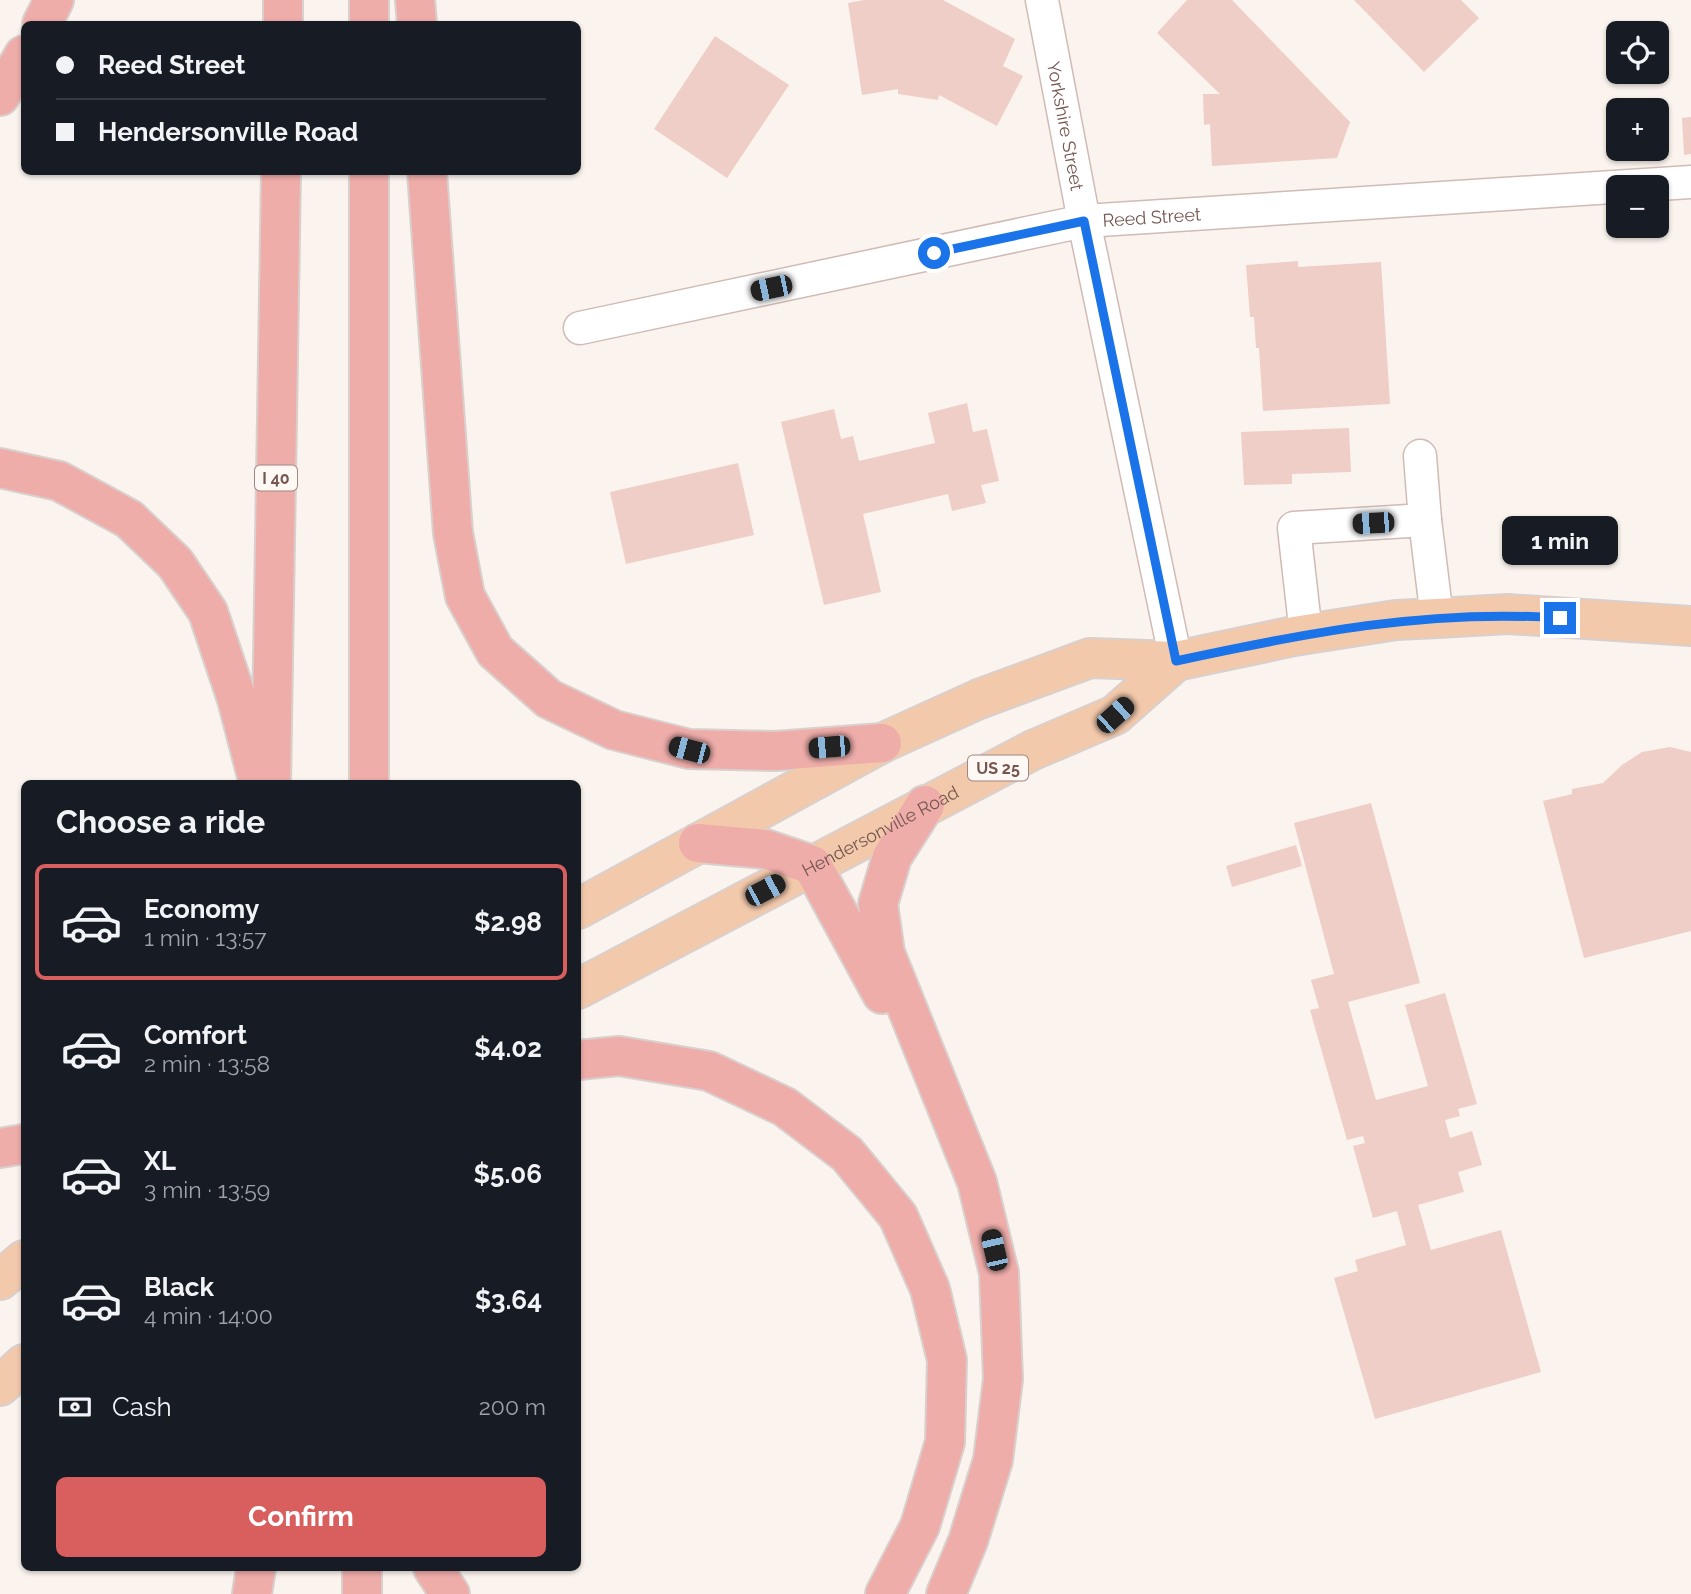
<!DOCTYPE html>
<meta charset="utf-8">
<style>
body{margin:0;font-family:Raleway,sans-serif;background:#20242c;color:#f1f3f6;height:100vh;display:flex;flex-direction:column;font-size:26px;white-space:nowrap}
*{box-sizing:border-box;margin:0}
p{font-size:23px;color:#9ea1a6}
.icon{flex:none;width:38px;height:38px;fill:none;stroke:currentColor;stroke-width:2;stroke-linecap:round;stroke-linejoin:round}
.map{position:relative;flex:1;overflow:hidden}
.panel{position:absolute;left:21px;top:780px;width:560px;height:791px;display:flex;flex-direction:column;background:#171b24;border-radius:10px;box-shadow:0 2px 5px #0004}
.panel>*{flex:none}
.guide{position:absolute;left:21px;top:21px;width:560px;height:154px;border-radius:10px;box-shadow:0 2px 5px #0004;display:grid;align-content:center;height:154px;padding:0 35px;background:#171b24}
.tools{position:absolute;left:1606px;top:21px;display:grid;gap:14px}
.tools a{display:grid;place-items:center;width:63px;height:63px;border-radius:10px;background:#171b24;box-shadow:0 2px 5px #0004;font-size:35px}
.end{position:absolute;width:32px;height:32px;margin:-16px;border:9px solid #1a73e8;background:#fff;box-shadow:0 0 0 4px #fff}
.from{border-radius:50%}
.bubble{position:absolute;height:49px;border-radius:10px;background:#171b24;box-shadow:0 2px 5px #0004;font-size:23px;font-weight:700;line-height:49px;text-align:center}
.car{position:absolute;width:21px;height:42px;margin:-21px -10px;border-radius:9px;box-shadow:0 0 5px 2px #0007;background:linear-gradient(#222 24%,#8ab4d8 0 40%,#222 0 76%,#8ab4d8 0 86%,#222 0)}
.guide b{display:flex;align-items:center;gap:24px;height:66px;font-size:26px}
.guide b+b{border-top:2px solid #363941}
.guide i{width:18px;height:18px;background:#f1f3f6}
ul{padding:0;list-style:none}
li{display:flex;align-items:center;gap:21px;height:116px;margin:0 14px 10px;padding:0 21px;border:4px solid transparent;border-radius:10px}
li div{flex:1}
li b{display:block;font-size:26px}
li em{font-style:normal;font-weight:700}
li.active{border-color:#d95e5e}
li>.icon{width:63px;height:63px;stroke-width:1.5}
h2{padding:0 35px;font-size:32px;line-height:84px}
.pay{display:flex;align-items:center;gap:18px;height:77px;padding:0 35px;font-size:26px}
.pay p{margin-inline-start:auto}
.button{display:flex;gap:14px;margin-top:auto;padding:14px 35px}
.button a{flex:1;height:80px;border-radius:10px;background:#d95e5e;color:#fff;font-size:28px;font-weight:700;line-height:80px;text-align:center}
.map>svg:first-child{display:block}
.building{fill:#efcec7}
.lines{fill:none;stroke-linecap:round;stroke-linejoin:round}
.minor-casing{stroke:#d0bbb5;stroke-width:35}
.major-casing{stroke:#d9d0ce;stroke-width:42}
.highway-casing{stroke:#d9d0ce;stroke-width:42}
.minor{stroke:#fff;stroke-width:32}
.major{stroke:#f3c9ac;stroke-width:38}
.highway{stroke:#efadaa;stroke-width:38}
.route{stroke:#1a73e8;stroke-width:9}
.labels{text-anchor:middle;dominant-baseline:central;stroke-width:5;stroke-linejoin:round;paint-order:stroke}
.shield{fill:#fef8f4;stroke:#9f8782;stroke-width:2}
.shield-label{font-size:16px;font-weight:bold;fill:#765651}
.street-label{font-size:18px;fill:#765651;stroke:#fef8f4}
</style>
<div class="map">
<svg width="1691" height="1594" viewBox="0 0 1691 1594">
<rect width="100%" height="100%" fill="#fbf3ed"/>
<path class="building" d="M864,0H943L1015,39L1003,66L1023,76L997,126L939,95L938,100L898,94V89L862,95L848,3Z
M1187,0H1232L1350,122L1337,158L1212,166L1210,124L1204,125L1203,94H1220L1157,33Z
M1354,0H1461L1479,18L1424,72Z
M715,36L789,85L727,178L654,129Z
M1691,117V154L1684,155L1682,118Z
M1298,261V267L1381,262L1390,404L1263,411L1259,348H1256L1254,317H1250L1246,265Z
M967,403L973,432L987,429L999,481L981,485L986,503L952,511L948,494L863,514L881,592L824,605L781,422L834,409L841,439L853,436L859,461L935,443L928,413Z
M1349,428L1351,472L1292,474V484L1244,485L1241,432Z
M738,463L754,535L626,564L610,492Z
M1670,747L1691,752V931L1584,958L1543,801L1572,794V789L1603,783L1622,765L1642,752Z
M1371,803L1420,983L1348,1002L1376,1100L1428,1086L1405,1005L1445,993L1477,1104L1458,1109L1460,1116L1445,1120L1450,1138L1472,1131L1482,1165L1458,1172L1464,1192L1418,1205L1431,1250L1501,1230L1541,1372L1375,1419L1334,1278L1358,1271L1355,1260L1406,1245L1397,1211L1373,1218L1353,1146L1365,1143L1363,1136L1347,1140L1310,1010L1319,1008L1311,980L1334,974L1294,823Z
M1296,845L1302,866L1232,887L1226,866Z"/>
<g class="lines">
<defs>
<g id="minor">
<path id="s1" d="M1042,0L1084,221L1176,661"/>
<path id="s2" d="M580,328L1084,221L1691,182"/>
<path d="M1420,456L1425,520"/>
<path d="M1306,634L1294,528L1425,520L1437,618"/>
</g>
<g id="major">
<path d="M578,909L882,743L979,699L1090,658L1176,661L1294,636L1396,620L1437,618L1508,614L1691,626"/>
<path id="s3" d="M578,989L1033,750L1115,715L1176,661"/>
<path d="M0,1280L24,1260"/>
<path d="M0,1386L24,1364"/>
</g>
<path id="highway" d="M369,0V24
M415,0L417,24
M42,24L54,0
M283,24V0
M0,96L24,55
M369,172V784
M427,172L453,533L465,596L495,651L549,699L614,730L689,749L776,751L882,743
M0,468L59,481L129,519L175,563L208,612L237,699L258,780
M271,784L281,172
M925,805L892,857L878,904L885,953L977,1182L999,1273L1003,1379L993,1460L968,1541L946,1594
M698,843L765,849L812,865L882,994
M578,1060L619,1056L709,1071L785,1107L847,1154L898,1216L930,1289L947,1360L945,1442L920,1526L885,1594
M0,1148L24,1144
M362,1568V1594
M433,1568L450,1594
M252,1594L256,1568"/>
</defs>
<use href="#minor" class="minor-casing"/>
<use href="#major" class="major-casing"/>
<use href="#highway" class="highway-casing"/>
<use href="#minor" class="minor"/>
<use href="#major" class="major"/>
<use href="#highway" class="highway"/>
</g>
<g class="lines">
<path class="route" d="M934,253L1084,221L1176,661C1305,633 1427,609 1560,618"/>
</g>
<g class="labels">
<g class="shield">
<rect x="255" y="465.5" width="42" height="25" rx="5"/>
<rect x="968" y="755.5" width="60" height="25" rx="5"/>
</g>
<g class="shield-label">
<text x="276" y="478">I 40</text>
<text x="998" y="768">US 25</text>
</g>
<g class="street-label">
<text stroke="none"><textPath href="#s1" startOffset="128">Yorkshire Street</textPath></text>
<text stroke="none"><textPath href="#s2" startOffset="583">Reed Street</textPath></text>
<text stroke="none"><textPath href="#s3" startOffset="341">Hendersonville Road</textPath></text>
</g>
</g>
</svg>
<div class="tools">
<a><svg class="icon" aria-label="locate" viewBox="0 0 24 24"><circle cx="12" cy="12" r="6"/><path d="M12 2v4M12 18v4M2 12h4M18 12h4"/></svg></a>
<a>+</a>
<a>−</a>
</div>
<i class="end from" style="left:934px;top:253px"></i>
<i class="end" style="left:1560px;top:618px"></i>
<div class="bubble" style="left:1502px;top:516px;width:116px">1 min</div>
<i class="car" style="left:771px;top:288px;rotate:258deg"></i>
<i class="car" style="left:1373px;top:523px;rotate:267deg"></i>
<i class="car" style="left:1115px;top:715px;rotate:48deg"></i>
<i class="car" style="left:829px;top:747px;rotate:265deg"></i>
<i class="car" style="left:689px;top:750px;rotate:285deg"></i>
<i class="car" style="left:765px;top:890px;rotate:62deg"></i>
<i class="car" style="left:994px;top:1250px;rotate:347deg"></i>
<div class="guide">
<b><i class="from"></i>Reed Street</b>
<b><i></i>Hendersonville Road</b>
</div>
<section class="panel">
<h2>Choose a ride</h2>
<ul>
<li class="active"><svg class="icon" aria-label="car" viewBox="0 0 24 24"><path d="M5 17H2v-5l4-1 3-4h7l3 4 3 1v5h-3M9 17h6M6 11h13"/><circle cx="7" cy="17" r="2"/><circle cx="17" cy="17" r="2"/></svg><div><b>Economy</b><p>1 min · 13:57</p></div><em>$2.98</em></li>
<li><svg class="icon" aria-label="car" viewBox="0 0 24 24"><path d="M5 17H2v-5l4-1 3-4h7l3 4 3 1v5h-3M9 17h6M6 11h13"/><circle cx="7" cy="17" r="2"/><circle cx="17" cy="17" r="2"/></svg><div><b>Comfort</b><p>2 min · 13:58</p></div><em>$4.02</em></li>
<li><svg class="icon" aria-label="car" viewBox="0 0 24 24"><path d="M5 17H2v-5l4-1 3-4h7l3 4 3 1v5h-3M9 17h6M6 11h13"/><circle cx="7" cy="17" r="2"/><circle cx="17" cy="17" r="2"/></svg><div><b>XL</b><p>3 min · 13:59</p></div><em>$5.06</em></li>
<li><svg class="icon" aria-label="car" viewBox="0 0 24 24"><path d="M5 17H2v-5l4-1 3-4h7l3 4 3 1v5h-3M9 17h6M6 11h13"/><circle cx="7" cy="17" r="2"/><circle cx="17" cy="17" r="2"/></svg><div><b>Black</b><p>4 min · 14:00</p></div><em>$3.64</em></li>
</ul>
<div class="pay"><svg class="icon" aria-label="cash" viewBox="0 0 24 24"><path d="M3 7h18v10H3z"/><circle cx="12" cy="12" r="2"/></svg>Cash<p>200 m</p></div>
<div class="button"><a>Confirm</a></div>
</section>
</div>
